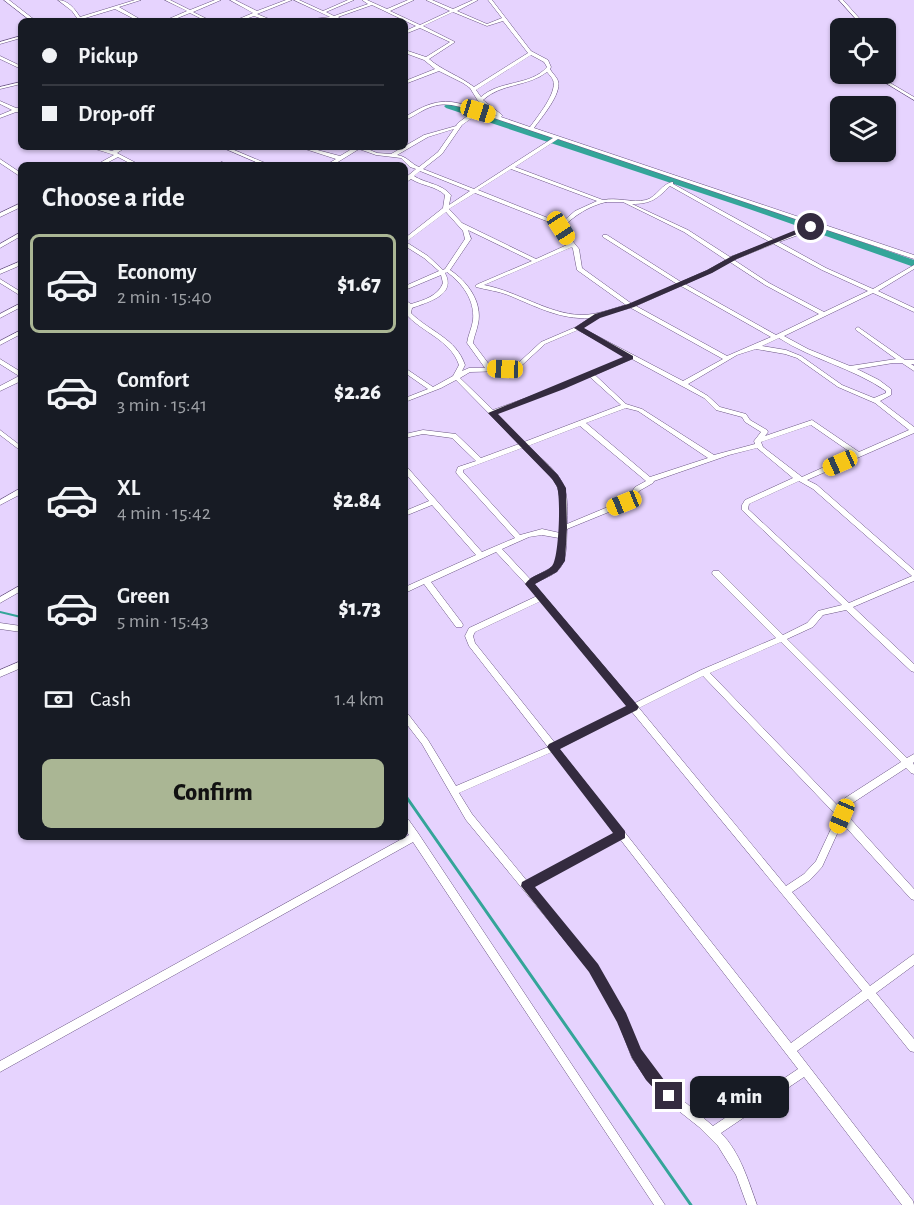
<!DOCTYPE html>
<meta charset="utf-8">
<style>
body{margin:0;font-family:"Alegreya Sans",sans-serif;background:#242831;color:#f1f3f6;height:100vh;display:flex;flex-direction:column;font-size:22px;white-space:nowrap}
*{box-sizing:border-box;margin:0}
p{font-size:20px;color:#9ea1a6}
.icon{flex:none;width:33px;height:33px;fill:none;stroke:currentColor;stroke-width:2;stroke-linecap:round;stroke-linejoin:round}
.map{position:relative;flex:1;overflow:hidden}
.details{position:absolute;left:18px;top:162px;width:390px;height:678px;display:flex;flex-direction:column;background:#171b24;border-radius:9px;box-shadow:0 2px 4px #0004}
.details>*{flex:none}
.guide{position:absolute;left:18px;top:18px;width:390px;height:132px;border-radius:9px;box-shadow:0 2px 4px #0004;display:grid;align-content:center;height:132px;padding:0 24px;background:#171b24}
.controls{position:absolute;left:830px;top:18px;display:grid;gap:12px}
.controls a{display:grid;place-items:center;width:66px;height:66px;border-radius:9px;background:#171b24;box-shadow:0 2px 4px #0004;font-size:30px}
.end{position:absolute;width:27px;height:27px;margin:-14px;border:8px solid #342b3f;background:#fff;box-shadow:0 0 0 3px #fff}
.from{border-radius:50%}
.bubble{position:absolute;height:42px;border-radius:9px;background:#171b24;box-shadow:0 2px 4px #0004;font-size:20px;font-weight:800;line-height:42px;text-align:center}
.car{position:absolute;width:18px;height:36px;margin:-18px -9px;border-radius:8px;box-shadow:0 0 4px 2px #0007;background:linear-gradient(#f5c518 24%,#345 0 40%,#f5c518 0 76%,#345 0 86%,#f5c518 0)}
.guide b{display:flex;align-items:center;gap:21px;height:57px;font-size:22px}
.guide b+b{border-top:2px solid #363941}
.guide i{width:15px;height:15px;background:#f1f3f6}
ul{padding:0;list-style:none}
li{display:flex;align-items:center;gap:18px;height:99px;margin:0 12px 9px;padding:0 12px;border:3px solid transparent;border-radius:9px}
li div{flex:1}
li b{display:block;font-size:22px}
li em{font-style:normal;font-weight:800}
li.on{border-color:#aab694}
li>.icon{width:54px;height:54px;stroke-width:1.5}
h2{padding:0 24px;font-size:27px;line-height:72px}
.pay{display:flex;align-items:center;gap:15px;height:66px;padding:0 24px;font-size:22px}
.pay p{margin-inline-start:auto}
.button{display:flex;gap:12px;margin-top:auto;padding:12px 24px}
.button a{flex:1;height:69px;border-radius:9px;background:#aab694;color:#111;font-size:24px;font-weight:800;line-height:69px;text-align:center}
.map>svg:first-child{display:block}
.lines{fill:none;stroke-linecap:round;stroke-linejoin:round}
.stream-far1{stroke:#34a599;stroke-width:2}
.stream{stroke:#34a599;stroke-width:3}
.river{fill:#34a599;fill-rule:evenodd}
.minor-casing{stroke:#6a5583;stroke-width:1}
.minor{fill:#fff;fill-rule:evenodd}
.route{fill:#342b3f}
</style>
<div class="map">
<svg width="914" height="1205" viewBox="0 0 914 1205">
<rect width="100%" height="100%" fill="#e6d3fe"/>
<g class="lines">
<path class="stream-far1" d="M0,612L21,617"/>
<path class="stream" d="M405,795L691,1205"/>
<path class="river" d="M449,103L757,205L914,260V267L749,209L446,108L444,106Z"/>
<defs>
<path id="minor" d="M4,0H9L36,21H31Z
M58,0C68,0 75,9 80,17L135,0H141L119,7L143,21H138L115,9L82,19L83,21H69L77,18L72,11Z
M165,0H170L190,10L215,0H221L193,12L211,21H206L190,13L170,21H164L187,11Z
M230,0H235L257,11L286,0H292L257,14L274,21H268L254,16L240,21H234L253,13Z
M294,0H299L323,11L348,0H354L326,12L334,16L368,4L362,0H367L387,9L408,0H414L390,11L420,25L450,11L426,0H432L453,9L473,0H478L457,11L487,24L502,18L488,0H492L531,51L548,60L551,67L550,69C552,73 557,77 558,81C562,94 541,118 534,128L814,222H818L819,223L914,255V259L815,226L801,234L779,242L826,268L873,289L914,265V269L878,291L914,308V312L873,293L784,336L808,349L850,366L896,359L856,330L855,329L858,327L905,360H914V364H911L914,366V371L902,363H893L857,369L879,380L891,389V395L880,401L914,427V433L807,480L817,485L914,570V581L853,607L914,664V672L911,671L846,610L823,615L813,627L787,639L907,758L914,754V762L913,763L914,765V774L911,773L906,768L851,804L846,814L914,889V900L911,899L842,823L822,867L810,880L792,892L870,986L914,954V965L876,993L914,1039V1052L910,1051L868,999L797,1051L913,1201L914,1205H902L804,1077L721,1133C740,1152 748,1180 757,1205H747L736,1175L718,1146L699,1127L665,1100L647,1080L632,1058L618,1021L590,971L466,820L422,744L405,722V713L408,714L428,740L456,786L548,747L469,646L465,636L469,628L537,596L496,552L431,582L462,623L463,625L462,627H456L424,584L405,593V587L476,555L432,505L405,516V511L429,501L405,473V467H407L482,552L515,538L457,474L456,472L458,467L476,461L452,438L423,434L405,438V434L423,430L456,434L481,458L519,444L456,380L441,388L405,402V398L428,389L405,373V368L433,387L453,376L459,365C450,339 422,333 405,313L407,306L405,305V300L411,304C424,300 438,296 443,283L441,275L405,290V286L439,271L424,258L405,246V238L443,208L445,195C436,186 422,186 411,179L405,183V178L416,169L410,167L401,158L376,155L359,149L333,165H326L336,159L299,147H306L340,156L355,147H363L377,153L391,154L424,135L456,126L458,123L474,111C454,105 442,100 422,111C416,114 411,118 405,120V117C444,92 456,102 497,116L478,101L470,88L463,83L439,71L405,84V81L435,69L424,60L405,53V50L426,57L450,42L420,28L405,34V31L416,26L372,5L338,17L344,21H339L334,19L316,21H303L305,20L330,17ZM453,12L487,26L503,21L528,53L474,87C460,76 443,71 429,59L455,42L423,26ZM531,55L544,62L547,67C531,86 499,80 481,97L476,90ZM547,72C548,73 553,79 553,80C558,92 537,117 530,127L501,117L502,116V115L483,100C501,83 528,87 547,72ZM479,113L553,138L474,189L423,169L442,154L462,125ZM454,129L438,152L419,167C411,164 407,156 397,155L428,137ZM558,139L810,224L797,232L775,240L673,184V182C662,183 657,197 646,200C632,203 617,197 603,200L515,167ZM511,169L597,201L575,211L560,224L558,222L478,190ZM420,171L470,191L449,205L451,195C441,183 426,184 414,176ZM670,186L770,242L730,257L688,230L632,204C651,204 657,199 670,186ZM475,193L554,224L569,244L536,259L462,223L449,209ZM606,202H623L684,232L726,260L708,270L681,282L607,235H603V237L677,284L632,304L582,268L579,249L562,228C575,215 589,206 606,202ZM446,212L463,231L465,239L445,269L443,270L428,256L406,242ZM468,230L532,261L478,284L475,286L476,287C487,290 498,291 508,295C535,306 560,320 590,318L576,327L541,342L516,365L505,367H491L473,343C474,336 477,330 478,324C483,302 467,281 450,270L471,239ZM774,244L822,270L868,291L824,312L769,283L734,260ZM572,247L573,249L577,270L626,305C611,309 597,315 581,315C548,314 517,291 484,285ZM730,262L765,285L819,314L776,335L685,284L712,272ZM447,272C462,283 475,300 473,320C472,328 468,335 467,343L485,368H469L462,371L465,365C456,338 430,332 411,313L412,308C428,302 457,295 445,273ZM681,286L771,337L727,356L636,306ZM631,308L723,359L683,381L582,328L603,315ZM578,330L627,357L559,386L493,410L460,378L470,372L505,371L520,367L545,344ZM779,338C813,360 853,368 886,391V393L874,398L842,385L801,356L786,350L762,346ZM756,349L785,354L797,358L838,387L875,403L909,430L859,452L812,420L765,436L768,432L767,430L750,420L746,414L720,407L708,396L688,384L737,355ZM632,359L704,398L716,410L742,417L745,422L761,432L754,441L755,444L714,455L642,409L626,404L595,375ZM590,377L621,405L524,442L496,414ZM626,408L638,411L708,458L650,477L586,423ZM811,425L853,454L802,477L763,447L761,442ZM580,426L646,481L635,487L627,499L567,524C567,513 568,500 565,490C562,474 539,457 528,446ZM522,448C531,457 552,475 557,486C562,498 560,520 560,533L542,529L520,535L463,472V470ZM757,448L793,478L745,500L742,505V510L842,605L818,611L807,623L783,635L719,571H713L712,573L713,575L776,638L701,670L635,703L534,584C541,579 550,577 556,572C568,563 566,542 567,529L631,503L639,491L653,483L654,481L729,455ZM799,481L813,489L912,576L849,603L748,509L749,504ZM542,535L559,538L558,551L555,565L549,569L530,579L502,549L529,537ZM541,601L628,707L555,743L475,643L473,636L475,632ZM781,642L901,762L845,798L840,808L710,673ZM703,676L837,816L816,861L804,874L786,886L639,708ZM632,712L862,991L791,1043L559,749ZM552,752L615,833L527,881L472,814L459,793ZM620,839L798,1069L713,1126L673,1092L655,1072L640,1051L625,1015L596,965L532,887Z
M839,0H843L868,28H864Z
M21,36V38L0,44V42Z
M0,56L21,66V69L0,59Z
M871,74H875L914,97V100Z
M21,82V84L0,89V87Z
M0,101L16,108H20L21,113L16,112L0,118V115L12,110L0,104Z
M89,147H97L112,151L120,147H126L117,153L140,165H133L118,157L103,165H96L114,155Z
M221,147H227L270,165H263Z
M0,159L21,173V177L0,163Z
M222,162L224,163V165H216Z
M21,203V207L0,217V213Z
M21,232V236L0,248V244Z
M21,261V265L0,274V270Z
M0,279L21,292V296L0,283Z
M21,303V307L0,318V314Z
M21,330V334L0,345V341Z
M0,359L21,372V381L0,391V386L19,376L0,364Z
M0,430L21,446V451L0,435Z
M19,489H21V494L0,505V500Z
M21,585V591L0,603V597Z
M0,623L21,626V632L0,629Z
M21,661V668L0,677V670Z
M405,818L408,819L418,833L665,1205H654L413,842L0,1072V1061L409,835L405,829Z"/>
</defs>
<use href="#minor" class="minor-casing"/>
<use href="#minor" class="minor"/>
</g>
<path class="route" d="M808,225L814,227L737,259L712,273L634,307L600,318L584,328L633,356V359L564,389L498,414L558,475L566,488L567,528L565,561L557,572L535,584L639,707L637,710L560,749L625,831V838L535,887L598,964L626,1013L641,1049L676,1096L674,1100L669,1102L665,1100L646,1080L632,1058L617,1022L589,972L521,886L522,882L613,833L547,747L549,744L626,706L525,584C532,574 544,574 552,566C559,559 561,498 557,487C556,485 554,482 552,479L488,413L623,357L574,328L595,314L628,304L707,270L732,256Z"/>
</svg>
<div class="controls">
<a><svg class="icon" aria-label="locate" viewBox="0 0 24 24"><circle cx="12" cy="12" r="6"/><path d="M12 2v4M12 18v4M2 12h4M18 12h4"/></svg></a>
<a><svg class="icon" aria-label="layers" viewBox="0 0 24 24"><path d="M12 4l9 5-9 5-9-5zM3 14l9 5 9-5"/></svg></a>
</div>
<i class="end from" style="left:811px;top:227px"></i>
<i class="end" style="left:669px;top:1096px"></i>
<div class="bubble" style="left:690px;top:1076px;width:99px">4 min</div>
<i class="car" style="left:478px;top:111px;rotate:107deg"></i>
<i class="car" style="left:561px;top:228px;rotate:147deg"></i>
<i class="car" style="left:505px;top:369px;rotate:272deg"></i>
<i class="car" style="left:840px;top:463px;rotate:246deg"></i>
<i class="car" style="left:624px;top:503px;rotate:248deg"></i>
<i class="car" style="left:842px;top:816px;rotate:203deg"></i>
<div class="guide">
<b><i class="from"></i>Pickup</b>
<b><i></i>Drop-off</b>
</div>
<section class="details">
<h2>Choose a ride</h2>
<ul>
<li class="on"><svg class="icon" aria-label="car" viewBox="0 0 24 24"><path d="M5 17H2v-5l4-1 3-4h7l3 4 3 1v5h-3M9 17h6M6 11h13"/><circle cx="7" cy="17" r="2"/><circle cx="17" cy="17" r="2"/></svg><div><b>Economy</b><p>2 min · 15:40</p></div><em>$1.67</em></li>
<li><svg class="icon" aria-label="car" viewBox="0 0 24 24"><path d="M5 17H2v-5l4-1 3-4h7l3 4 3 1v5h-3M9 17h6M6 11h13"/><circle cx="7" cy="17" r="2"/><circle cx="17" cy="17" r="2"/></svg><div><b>Comfort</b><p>3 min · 15:41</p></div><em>$2.26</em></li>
<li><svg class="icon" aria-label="car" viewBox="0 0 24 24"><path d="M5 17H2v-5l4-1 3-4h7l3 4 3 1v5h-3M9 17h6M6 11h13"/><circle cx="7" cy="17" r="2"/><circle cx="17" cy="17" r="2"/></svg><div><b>XL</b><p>4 min · 15:42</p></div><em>$2.84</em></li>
<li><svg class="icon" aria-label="car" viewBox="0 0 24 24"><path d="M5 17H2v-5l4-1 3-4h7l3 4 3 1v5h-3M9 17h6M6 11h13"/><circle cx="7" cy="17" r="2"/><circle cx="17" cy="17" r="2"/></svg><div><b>Green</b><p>5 min · 15:43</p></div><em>$1.73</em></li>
</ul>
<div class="pay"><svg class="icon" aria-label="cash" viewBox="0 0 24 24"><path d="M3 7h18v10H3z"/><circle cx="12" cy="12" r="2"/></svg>Cash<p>1.4 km</p></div>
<div class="button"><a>Confirm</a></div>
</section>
</div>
